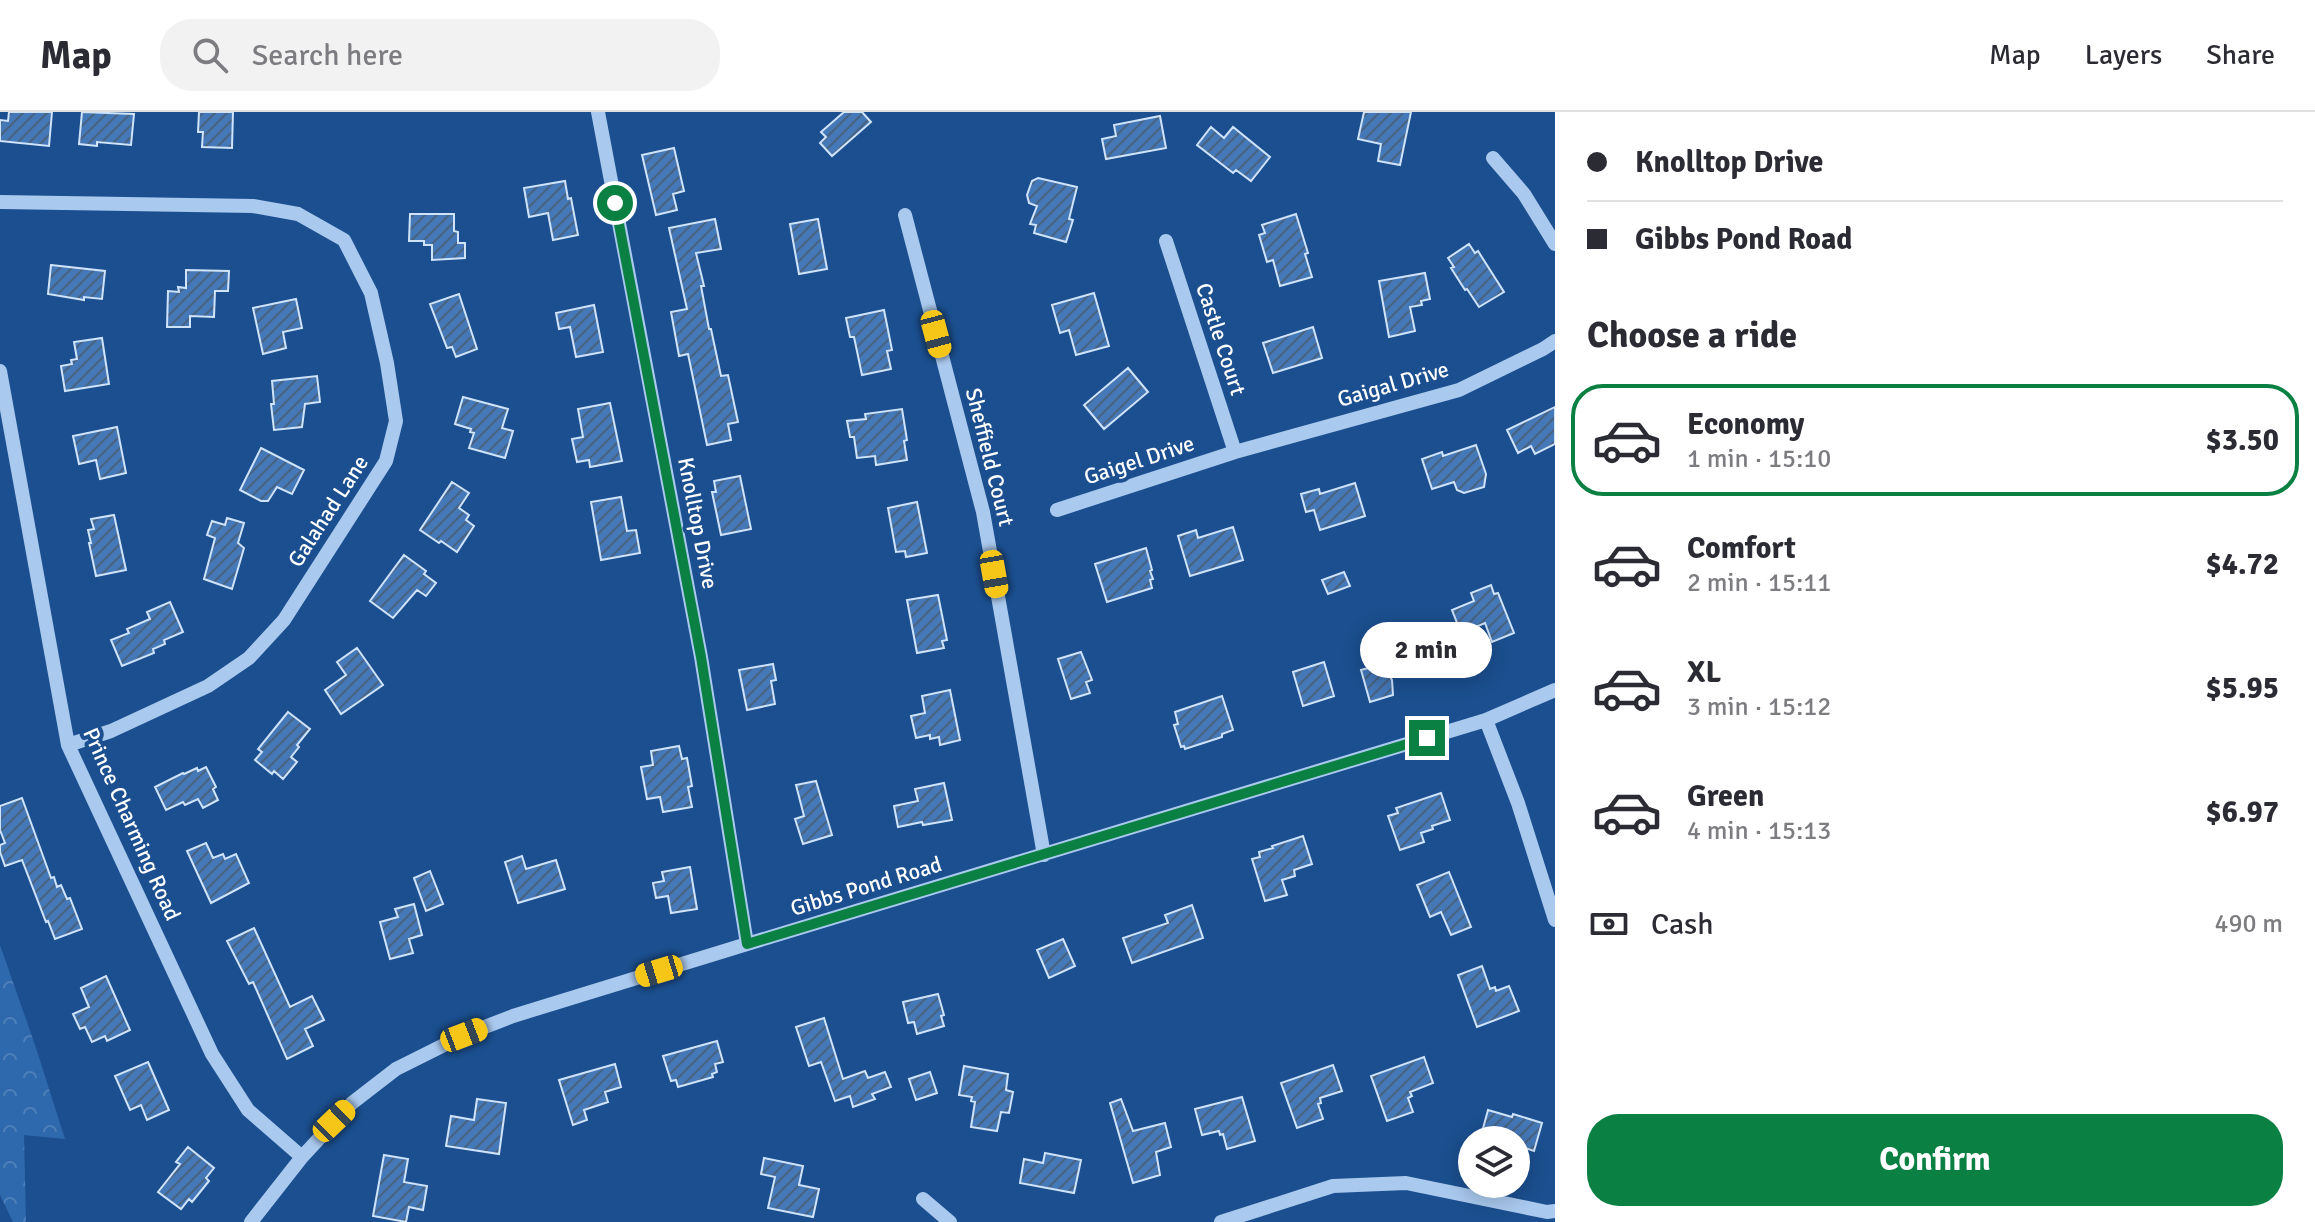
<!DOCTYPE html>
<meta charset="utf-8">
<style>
body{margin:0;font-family:Signika,sans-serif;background:#f2f2f3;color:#2b2b33;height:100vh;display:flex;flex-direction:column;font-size:30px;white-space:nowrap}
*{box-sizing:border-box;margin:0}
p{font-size:26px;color:#7c7c81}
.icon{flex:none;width:44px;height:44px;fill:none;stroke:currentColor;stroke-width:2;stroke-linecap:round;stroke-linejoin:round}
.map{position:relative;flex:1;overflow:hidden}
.details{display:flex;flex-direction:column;background:#fff;width:760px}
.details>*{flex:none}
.top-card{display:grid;align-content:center;height:176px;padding:0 32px;background:#fff}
.fabs{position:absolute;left:1458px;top:1014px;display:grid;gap:16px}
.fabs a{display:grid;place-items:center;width:72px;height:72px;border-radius:50%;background:#fff;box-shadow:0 4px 20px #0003;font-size:40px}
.end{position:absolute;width:36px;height:36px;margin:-18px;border:10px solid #0b8043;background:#fff;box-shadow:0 0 0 4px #fff}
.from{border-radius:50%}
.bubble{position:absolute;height:56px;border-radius:28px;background:#fff;box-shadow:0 4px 20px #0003;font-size:26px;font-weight:700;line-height:56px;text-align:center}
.car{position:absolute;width:24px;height:48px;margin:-24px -12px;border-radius:10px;box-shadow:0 0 6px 2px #0007;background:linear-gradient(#f5c518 24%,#345 0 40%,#f5c518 0 76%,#345 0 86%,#f5c518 0)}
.top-card b{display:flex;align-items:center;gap:28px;height:76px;font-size:30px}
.top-card b+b{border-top:2px solid #e1e1e2}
.top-card i{width:20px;height:20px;background:#2b2b33}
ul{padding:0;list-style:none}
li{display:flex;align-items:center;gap:24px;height:112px;margin:0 16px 12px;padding:0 16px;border:4px solid transparent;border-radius:32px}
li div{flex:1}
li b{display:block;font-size:30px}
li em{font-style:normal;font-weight:700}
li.on{border-color:#0b8043}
li>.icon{width:72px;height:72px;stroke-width:1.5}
h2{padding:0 32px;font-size:36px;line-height:96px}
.pay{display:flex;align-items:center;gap:20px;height:88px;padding:0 32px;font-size:30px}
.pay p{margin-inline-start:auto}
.primary-button{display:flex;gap:16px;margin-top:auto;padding:16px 32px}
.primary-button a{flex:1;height:92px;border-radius:32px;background:#0b8043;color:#fff;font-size:32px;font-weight:700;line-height:92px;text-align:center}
header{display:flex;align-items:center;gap:48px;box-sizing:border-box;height:112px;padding:0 40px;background:#fff;border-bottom:2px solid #e1e1e2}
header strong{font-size:38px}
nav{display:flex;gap:44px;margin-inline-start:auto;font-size:28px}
.search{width:560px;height:72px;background:#f2f2f3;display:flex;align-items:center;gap:20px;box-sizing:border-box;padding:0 28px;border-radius:32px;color:#7c7c81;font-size:30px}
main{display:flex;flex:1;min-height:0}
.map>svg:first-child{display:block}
.forest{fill:url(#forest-crowns)}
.building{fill:url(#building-hatch);stroke:#cfe3fa;stroke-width:2}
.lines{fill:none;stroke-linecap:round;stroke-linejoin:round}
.minor{stroke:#a9c9ee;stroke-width:14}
.route{stroke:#0b8043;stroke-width:10}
.labels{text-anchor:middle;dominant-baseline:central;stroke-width:8;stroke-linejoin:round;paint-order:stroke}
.street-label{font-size:22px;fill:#fff;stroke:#1b4f8f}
</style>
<header>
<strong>Map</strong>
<div class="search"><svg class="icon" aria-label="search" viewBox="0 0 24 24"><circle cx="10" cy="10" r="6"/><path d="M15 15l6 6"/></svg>Search here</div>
<nav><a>Map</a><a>Layers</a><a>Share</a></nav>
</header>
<main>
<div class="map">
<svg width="1555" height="1110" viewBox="0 0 1555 1110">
<defs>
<pattern id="forest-crowns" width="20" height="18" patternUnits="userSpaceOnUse" patternTransform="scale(2)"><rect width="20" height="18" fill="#2e69ad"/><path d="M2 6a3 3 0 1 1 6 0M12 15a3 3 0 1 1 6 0" fill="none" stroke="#4d80b9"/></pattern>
<pattern id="building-hatch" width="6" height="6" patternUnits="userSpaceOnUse" patternTransform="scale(2)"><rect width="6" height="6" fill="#4478b7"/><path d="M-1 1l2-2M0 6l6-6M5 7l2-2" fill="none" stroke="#486282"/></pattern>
</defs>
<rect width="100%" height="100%" fill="#1b4f8f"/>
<path class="forest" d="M0,833L35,933L65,1027L24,1023L26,1110H13L0,1083Z"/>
<path class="building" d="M9,0H52L49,34L0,29V8L8,9Z
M82,0L134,2L131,33L97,30V34L79,32Z
M199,0H233L232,36L202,35L203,20H198Z
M844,0H862L871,10L832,44L820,31L826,25L821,20Z
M1364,0H1411L1400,53L1378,49L1381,32L1358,27Z
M1160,4L1166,36L1106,47L1102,27L1116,24L1114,13Z
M1211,15L1224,26L1233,15L1270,45L1251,69L1236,58L1233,61L1197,33Z
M674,36L684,79L673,82L677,98L656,103L642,43Z
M1038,66L1077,75L1069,107L1073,108L1066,130L1034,121L1036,113L1030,112L1037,94L1029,91L1027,83L1032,69Z
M565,69L568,87L571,86L578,123L553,128L548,101L529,105L524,76Z
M410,102H454V119L458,120V131H465V146L432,148V133H424V129H409Z
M1296,102L1308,141L1305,142L1312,165L1280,174L1273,148L1267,150L1259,123L1265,121L1262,113Z
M715,107L721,137L696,141L704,174H701L709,217H711L721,264L728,263L738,310L728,312L731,328L707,333L688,242L679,244L671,200L687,197L669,116Z
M818,107L827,157L799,162L790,112Z
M1469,132L1475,141L1478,139L1504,180L1479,195L1467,177L1465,178L1451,156L1454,155L1448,146Z
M51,153L105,159L102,187L84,185V188L48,182Z
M186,158L229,159L228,179H215L214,205L190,204V215H167L168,179L179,180L178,175L186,176Z
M1425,161L1430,187L1421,189L1422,193L1410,195L1415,219L1389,225L1379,169Z
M1094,181L1109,234L1076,243L1069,218L1060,221L1052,193Z
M459,182L477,237L456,245L452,235L447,236L430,192Z
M296,187L302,216L283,220L286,236L263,242L253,196Z
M594,193L603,240L576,245L570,215L559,217L556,201Z
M884,198L892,238L887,239L891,257L862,263L854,225H850L846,206Z
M1313,215L1322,246L1273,261L1263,231Z
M102,226L109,272L65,279L61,254L72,252L71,248L77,247L74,230Z
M1128,256L1148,280L1104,317L1084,293Z
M317,264L320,290L305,292L302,315L274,318L271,292H274L272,269Z
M463,285L508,297L502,316L513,319L505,346L469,336L474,321L470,320L471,317L455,312Z
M610,291L622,349L590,355L589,348L577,350L572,327L583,325L578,297Z
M1555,295V332L1535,342L1531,334L1518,341L1507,318Z
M902,297L907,328L904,329L907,348L876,353L875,344L857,346L854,325H850L847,309L866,307L865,302Z
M117,315L126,361L100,367L96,348L79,352L73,324Z
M1476,333L1486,362L1484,375L1464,381L1457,378L1454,370L1432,377L1422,347L1442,340L1443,344Z
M261,336L304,358L292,382L277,375L268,389H261L240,378Z
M740,364L751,417L721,423L712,380H716L714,369Z
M452,370L469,381L459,396L469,403L466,408L474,414L457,440L441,429L439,431L420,418Z
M1355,371L1365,404L1320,418L1314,398L1306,400L1301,382L1319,377L1320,382Z
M621,385L627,419L636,418L640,441L601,448L591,390Z
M917,390L927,441L906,445L905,439L896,440L888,396Z
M114,403L126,458L96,464L89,431H91L88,418L94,417L91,407Z
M227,406L244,411L238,431L244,436L232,477L204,467L215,426L207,423L212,409L225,413Z
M1233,415L1243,448L1190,464L1178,424L1196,418L1198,426Z
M1146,436L1152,458L1150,459L1153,467L1150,468L1152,476L1107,490L1095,452Z
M404,443L426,459L424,462L436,471L426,484L417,478L393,506L370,489Z
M1344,460L1350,474L1328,482L1322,468Z
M1491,473L1494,482L1498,481L1514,521L1492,530L1485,511L1461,521L1452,498L1474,489L1471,481Z
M938,483L947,528L942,529L944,536L917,541L907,488Z
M170,490L183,520L164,528L165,532L153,537L154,541L122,554L111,528L129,521L127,517L150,507L147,500Z
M357,536L383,573L341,602L325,578L346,563L337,550Z
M1081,540L1092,568L1086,570L1090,581L1071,587L1058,547Z
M1324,550L1334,584L1303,594L1293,560Z
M773,552L776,568L771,569L775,592L747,598L739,558Z
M1379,553H1383L1392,568L1393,583L1370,590L1361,558Z
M950,578L960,628L940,633L939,625L930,627V623L916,626L911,604L925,601L922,584Z
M1222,584L1233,618L1222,622V625L1185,637L1184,634L1181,635L1174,613L1178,612L1175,600Z
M288,600L310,617L297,633L299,635L291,645L297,650L283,667L274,659L272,662L255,648L262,640L258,637Z
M679,634L682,647L687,646L692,674L688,675L692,695L663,700L660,685L647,687L641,655L653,653L651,639Z
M206,655L216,675L213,677L218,688L203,696L198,687L185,693L183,690L166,698L155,675L183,661L184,662L197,656L198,659Z
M816,669L832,723L803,732L795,707L804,704L796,673Z
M944,671L952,708L923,713L922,710L898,715L894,694L918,689L915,677Z
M1441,681L1450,708L1432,714L1433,717L1421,721L1424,730L1400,738L1388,704L1398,701L1396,696Z
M22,686L51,766L54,765L57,775L61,773L67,787L70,786L82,817L55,827L48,809L46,810L22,748L5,754L0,740V733L5,731L0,718V694Z
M1303,724L1312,752L1294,758L1295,764L1282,768L1287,783L1265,789L1252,747L1260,745L1259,740L1273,736L1272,734Z
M206,731L213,746L223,742L225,747L236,742L249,771L211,791L187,739Z
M522,744L526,757L556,748L565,777L518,791L505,750Z
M690,755L697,797L671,801L668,784L656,786L653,771L664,769L662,760Z
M430,759L443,792L426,799L414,766Z
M1449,760L1471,815L1451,823L1441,800L1430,805L1417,773Z
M414,792L422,823L409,827L413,841L390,847L380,810L398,805L395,797Z
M1192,793L1203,826L1132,851L1123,826L1168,811L1165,803Z
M254,816L290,895L312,884L324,908L305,917L313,934L287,947L253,870L249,872L227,829Z
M1063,827L1075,854L1049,866L1037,838Z
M1482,854L1490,877L1495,875L1496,879L1509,874L1519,899L1477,915L1458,863Z
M106,864L130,918L107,929L105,924L92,930L85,915L80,917L73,902L89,895L81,876Z
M938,882L944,903L941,904L944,914L917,922L914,910L908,911L903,890Z
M824,906L843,967L865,959L868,966L885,960L891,975L872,982L875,987L853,995L850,984L835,989L821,950L809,954L796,915Z
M717,929L723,950L715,952L717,960L712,962L713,965L678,975L676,968L671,969L663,944Z
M1424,945L1433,971L1410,980L1412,984L1408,986L1413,1000L1387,1009L1371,964Z
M148,950L169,998L147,1008L141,993L130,998L115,964Z
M615,952L621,975L605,980L608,990L584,998L587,1008L573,1013L559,968Z
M1333,953L1342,979L1320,986L1321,991L1318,992L1323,1007L1297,1016L1281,971Z
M964,954L1008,962L1006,978L1013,980L1009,1001L1001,1000L997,1019L971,1015L975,990L971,989L972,985L959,983Z
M930,960L937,981L916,988L909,967Z
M1242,985L1255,1029L1227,1037L1223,1022L1220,1023L1219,1019L1202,1023L1195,997Z
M477,987L506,991L499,1042L446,1034L451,1004L474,1008Z
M1121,987L1133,1019L1165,1011L1171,1035L1156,1040L1160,1063L1133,1071L1110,991Z
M1488,998L1512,1005L1513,1002L1542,1011L1534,1039L1516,1033V1028H1492L1493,1023L1482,1020Z
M188,1035L214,1056L206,1066L209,1069L192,1090L189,1087L181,1097L158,1080L180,1052L176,1050Z
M1045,1041L1081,1048L1074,1081L1020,1071L1024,1047L1043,1051Z
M384,1043L408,1047L404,1070L427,1074L423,1098L409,1095L406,1110L373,1104Z
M764,1046L803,1054L799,1073L819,1077L813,1105L768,1096L775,1065L761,1062Z"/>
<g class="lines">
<path class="minor" d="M598,0L701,545L747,832
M1493,46L1524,82L1555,132
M0,90L253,94L298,102L344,128L371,181L387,251L396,309L386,349L284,508L249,546L208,574L111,619L68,633
M905,103L983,400L1044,743
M1166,129L1235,340
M0,259L68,633L212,942L248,998L302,1045
M1057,398L1235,340L1459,278L1543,237L1555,229
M1486,608L1518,691L1555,808
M923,1087L950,1110
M251,1110L302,1045L352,991L396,957L464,923L513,904L747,832L1486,608L1555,578
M1221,1110L1333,1074L1406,1071L1547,1100L1555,1099"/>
</g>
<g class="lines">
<path class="route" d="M615,91L701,545L747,832L1427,626"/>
</g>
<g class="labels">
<g class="street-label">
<text transform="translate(1221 227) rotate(72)">Castle Court</text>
<text transform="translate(1393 272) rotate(-16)">Gaigal Drive</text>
<text transform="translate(990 345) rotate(76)">Sheffield Court</text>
<text transform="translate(1139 348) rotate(-18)">Gaigel Drive</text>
<text transform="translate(328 399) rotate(-57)">Galahad Lane</text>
<text transform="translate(698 411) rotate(79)">Knolltop Drive</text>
<text transform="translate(132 712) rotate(66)">Prince Charming Road</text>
<text transform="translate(866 774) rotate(-17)">Gibbs Pond Road</text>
</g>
</g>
</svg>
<div class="fabs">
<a><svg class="icon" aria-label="layers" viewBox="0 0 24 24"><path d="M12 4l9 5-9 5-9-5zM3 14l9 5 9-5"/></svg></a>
</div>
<i class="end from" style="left:615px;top:91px"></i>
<i class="end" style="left:1427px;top:626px"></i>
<div class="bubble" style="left:1360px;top:510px;width:132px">2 min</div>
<i class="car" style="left:936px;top:222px;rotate:165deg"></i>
<i class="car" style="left:994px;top:462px;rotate:170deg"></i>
<i class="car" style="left:659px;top:859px;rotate:253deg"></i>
<i class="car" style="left:464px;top:923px;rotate:69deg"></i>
<i class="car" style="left:334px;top:1009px;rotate:46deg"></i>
</div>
<section class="details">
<div class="top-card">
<b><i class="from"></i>Knolltop Drive</b>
<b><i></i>Gibbs Pond Road</b>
</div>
<h2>Choose a ride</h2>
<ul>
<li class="on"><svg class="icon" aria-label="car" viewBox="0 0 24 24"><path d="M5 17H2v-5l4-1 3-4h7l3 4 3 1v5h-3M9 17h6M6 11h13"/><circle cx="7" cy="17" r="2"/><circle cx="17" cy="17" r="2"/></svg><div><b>Economy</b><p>1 min · 15:10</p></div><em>$3.50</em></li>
<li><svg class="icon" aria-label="car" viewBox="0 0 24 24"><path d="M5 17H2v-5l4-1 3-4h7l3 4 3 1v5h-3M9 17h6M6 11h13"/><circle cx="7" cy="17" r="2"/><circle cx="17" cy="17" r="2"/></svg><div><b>Comfort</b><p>2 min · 15:11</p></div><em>$4.72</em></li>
<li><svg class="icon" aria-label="car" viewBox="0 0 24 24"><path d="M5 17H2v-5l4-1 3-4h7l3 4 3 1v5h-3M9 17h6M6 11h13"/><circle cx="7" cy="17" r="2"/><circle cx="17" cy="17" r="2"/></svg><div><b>XL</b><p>3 min · 15:12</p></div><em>$5.95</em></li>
<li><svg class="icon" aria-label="car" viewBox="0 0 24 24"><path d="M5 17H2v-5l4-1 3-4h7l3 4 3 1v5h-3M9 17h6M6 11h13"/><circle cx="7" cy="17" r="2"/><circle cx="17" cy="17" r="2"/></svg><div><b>Green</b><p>4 min · 15:13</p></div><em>$6.97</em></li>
</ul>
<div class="pay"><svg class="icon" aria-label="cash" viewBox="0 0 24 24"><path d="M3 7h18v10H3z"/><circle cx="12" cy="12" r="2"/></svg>Cash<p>490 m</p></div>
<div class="primary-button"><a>Confirm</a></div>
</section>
</main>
